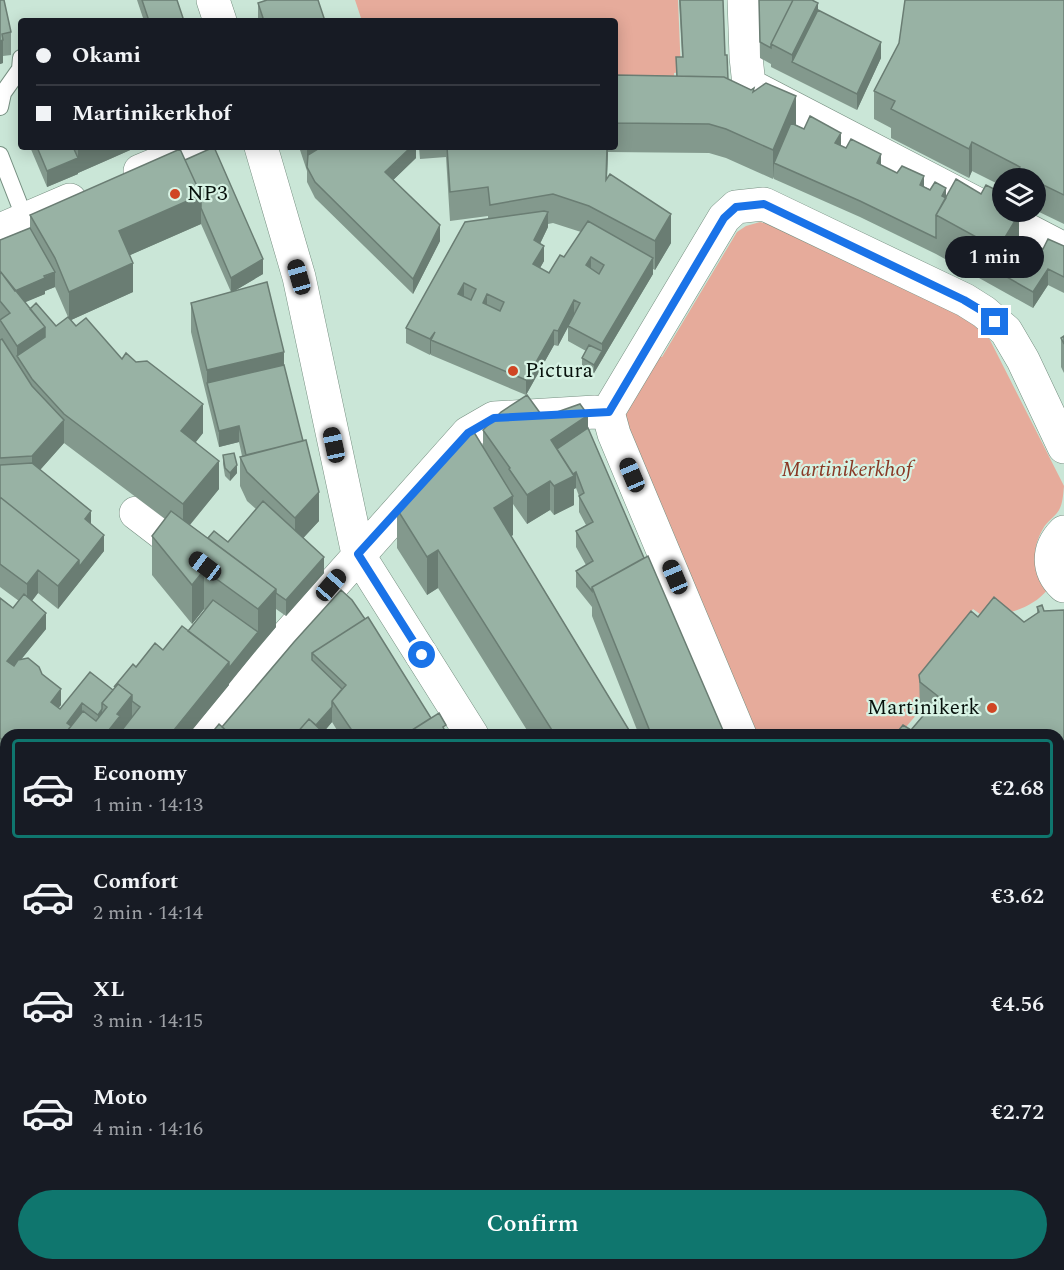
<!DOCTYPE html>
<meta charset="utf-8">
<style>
body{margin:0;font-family:Spectral,serif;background:#20242c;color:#f1f3f6;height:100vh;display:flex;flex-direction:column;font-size:22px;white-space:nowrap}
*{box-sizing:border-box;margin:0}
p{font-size:20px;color:#9ea1a6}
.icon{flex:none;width:33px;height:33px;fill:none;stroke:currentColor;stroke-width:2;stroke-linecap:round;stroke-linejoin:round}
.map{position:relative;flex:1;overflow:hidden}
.side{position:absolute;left:0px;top:729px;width:1065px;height:542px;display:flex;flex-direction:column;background:#171b24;border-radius:18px 18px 0 0;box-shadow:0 3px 15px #0003}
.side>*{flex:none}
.top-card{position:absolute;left:18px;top:18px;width:600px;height:132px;border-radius:6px;box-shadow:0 3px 15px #0003;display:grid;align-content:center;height:132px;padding:0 18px;background:#171b24}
.buttons{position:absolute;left:992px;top:168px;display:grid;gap:12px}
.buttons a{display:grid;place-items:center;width:54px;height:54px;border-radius:50%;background:#171b24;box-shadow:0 3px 15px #0003;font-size:30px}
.end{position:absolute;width:27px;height:27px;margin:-14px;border:8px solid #1a73e8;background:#fff;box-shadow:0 0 0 3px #fff}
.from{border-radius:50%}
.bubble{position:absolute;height:42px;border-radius:21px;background:#171b24;box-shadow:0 3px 15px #0003;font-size:20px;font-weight:600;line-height:42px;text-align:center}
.car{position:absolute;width:18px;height:36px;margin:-18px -9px;border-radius:8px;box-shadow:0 0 4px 2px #0007;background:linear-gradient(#222 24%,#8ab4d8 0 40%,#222 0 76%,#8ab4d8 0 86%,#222 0)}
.top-card b{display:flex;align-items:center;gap:21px;height:57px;font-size:22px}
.top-card b+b{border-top:2px solid #363941}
.top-card i{width:15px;height:15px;background:#f1f3f6}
ul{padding:10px 0 0;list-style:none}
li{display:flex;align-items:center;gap:18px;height:99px;margin:0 12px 9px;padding:0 6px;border:3px solid transparent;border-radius:6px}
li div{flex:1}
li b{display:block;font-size:22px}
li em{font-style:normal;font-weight:600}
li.on{border-color:#0f766e}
li>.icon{width:54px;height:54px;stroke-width:1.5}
.cta{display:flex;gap:12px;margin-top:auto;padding:12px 18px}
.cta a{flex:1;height:69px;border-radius:36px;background:#0f766e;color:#fff;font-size:24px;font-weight:600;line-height:69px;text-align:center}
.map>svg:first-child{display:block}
.green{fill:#e6ab9b}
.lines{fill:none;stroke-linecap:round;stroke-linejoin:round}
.service-casing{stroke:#768f81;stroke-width:18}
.pedestrian-casing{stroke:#768f81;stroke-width:27}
.minor-casing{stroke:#768f81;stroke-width:34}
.service{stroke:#fff;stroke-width:16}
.pedestrian{stroke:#fff;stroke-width:26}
.minor{stroke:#fff;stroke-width:33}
.wall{fill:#83998d;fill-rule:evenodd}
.shaded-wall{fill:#6a7d73}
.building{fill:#98b2a4;stroke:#6a7d73;stroke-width:1.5;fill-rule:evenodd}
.route{stroke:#1a73e8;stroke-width:8}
.poi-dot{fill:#d04624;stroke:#d7f3e4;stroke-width:2}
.labels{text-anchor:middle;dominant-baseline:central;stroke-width:4.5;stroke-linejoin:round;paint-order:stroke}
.poi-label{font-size:21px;fill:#07110c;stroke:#d7f3e4;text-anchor:start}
.park-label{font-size:21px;font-style:italic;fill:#893925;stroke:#d7f3e4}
</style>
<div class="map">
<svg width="1064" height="1270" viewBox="0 0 1064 1270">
<rect width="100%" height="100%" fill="#cae6d7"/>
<path class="green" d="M355,0H678L681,72L674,73L676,103H615V21H362Z
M760,222L778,226L956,312L976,325L990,340L1064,486C1063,495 1063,506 1057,513C1053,518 1047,522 1044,527C1029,552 1036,566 1048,589C1032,609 1010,612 987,619L973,609L957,629L968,638L917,703L918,713L899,735H758L626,428L625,415L658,355L662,357L737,232L746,226Z"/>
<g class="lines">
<defs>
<path id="service" d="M0,107L3,93L20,69L21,58
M0,155L25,219"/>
<path id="pedestrian" d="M516,1264L523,1270
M1041,1264L1050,1270
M644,1270L649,1264
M806,1270L810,1264"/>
<path id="minor" d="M213,0L220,21
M744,0L746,57L749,85L1064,249
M261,147L299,277L358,554L472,735
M140,171L198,147
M0,230L70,200
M136,513L192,556
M1064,532C1047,549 1047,570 1064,586
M199,735L468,433L494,418L595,412
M740,735L614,434L608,412L724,218L736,207L764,204L965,300L984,312L1006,331L1023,360L1064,447
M0,804L6,809
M1059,916L1064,911
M111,1270L115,1264"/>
</defs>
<use href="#service" class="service-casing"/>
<use href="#pedestrian" class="pedestrian-casing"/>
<use href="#minor" class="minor-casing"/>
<use href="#service" class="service"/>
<use href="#pedestrian" class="pedestrian"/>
<use href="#minor" class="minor"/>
</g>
<path class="wall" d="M0,0L11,32V55L3,56V63L0,64Z
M137,0H177L184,21H144Z
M679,0H723L725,55L728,79L754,91L796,125L946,197L1002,212L1019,237L1043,249L1064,246V293L1048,285L1033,308L936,254L860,217L774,179V177L773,179L726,158L709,153L608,152L607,179L671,243L655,270L653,269V274L594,373L582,366V358L586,351L568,341V326L558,346L554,345L526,395L431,355V353L430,355L406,343V328L488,218V216L450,221L446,157L420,159L419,147H615V75L676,76V57H682ZM553,223L581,232L564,257L549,273L540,268L544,261L540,244L548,227V224Z
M759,0L818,10L881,58L857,110L771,67V64L760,58Z
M1064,0V224L1035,210V178H1002V186L972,171L969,178L891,138V128L874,119V91L899,43Z
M258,3L325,21H258Z
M30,147H137L78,173V172V174L47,187Z
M299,147H416V158L393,180L440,241L413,294L315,198L307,182V171Z
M185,160L263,274L236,290L284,366L319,521L303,538L324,573L286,616L276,609V627L229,683V685L188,735H6V757L0,753V598L13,608L19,601L0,587V240L30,228V215ZM201,224L231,292L191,303V332L219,447L239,442L242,456L240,457V486L247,501L256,509L228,542L208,538L190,525L219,489L196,442L203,433L122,359L76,326L71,320L133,292L130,255ZM55,287L68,317L56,326L30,309L24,302L45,294V291ZM64,443L165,519L152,536V575L192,624L204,609L205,610L188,631L163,650L136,667L113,690L60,709L59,707L61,705L42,674L21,659L46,629L32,601L38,593L58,609L104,551L91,524L40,470Z
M1064,336V373L1061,367V338Z
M543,417L588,428L644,558L725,735H639L592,616V607L576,587V571L586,565L576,547V531L586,525L579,512V496L576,488L574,489V505L554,515L550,510L527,524L513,504V535L511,536L632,735H530L438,588L427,595L397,548V509L483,446V430Z
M223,455L237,473L230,481L225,476L223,464Z
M1037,607L1044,611L1064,610V795L1059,792V819V735H899V730H911L924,714L920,711L919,675L978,617L1024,622L1037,613Z
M365,619L431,718L447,735H340L332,722L323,733L222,727L294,642Z
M0,827L6,831V1150L0,1146Z
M1059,990L1064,994V1218L1059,1215Z
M28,1264H79L74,1270H36Z
M138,1264H514L521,1270H138Z
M598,1264H625L620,1270H605Z"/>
<path class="shaded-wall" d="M818,3V26L792,62V55Z
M3,40V63L0,64V41Z
M881,42V58L857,110V94Z
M796,96V125L774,163L773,179V150Z
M841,133V149L835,143Z
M972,142V171L969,178V149Z
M78,147H110V159L78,173Z
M110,147H137L110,159Z
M310,147H346L307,167V171V149Z
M411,147H416V158L385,188V172Z
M607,147H608L606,209Z
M881,154V170L877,163Z
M78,158V174L47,187V171Z
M924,176V192L920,185Z
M946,188V203L942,196Z
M201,195V224L119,260V231Z
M548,212V227L534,256V240Z
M1002,212L1019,214V253L998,272V249Z
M671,214V243L655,270V241Z
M440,225V241L413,294V279Z
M544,246V261L533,280V264Z
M591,257V273L586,265Z
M653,258V274L594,373V365L602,351V344Z
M263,259V274L231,293V278Z
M133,263V292L69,321V292Z
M1048,269V285L1033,308V292Z
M55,272V287L45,291V294L7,310L1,297Z
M464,283V299L458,294Z
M487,294V310L483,303Z
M574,300V316L558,346V331Z
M45,327V366L17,356V346Z
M554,330V345L526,395V380Z
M435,332L431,340V353L430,355V339Z
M284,352V381L207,383V370Z
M203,404V433L181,460V431Z
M588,415V444L558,464L551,440Z
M64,420V443L32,479V456Z
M239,426V442L219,447V431Z
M219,461V489L183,533V504Z
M237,465V473L230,481V473Z
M576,472V488L574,489V505L554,515V486Z
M550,481V510L527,524V495Z
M319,492V521L295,547V518Z
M513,496V535L494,547V508Z
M91,511V527L85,519Z
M104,535V551L58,609V586L79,560Z
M438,550V588L427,595V557Z
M324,557V573L286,616V600Z
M38,570V593L27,607V584Z
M204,570V609L192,624V585Z
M276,589V627L258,648L229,684V668L258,632V609Z
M46,613V629L7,677V661Z
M229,662V685L188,735H170Z
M61,689V705L51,717V702Z
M132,695V734L131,735H105L117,714Z
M82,703V719L69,735L67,723Z
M332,707V722L321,735H307Z
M102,709V725L98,731V715Z
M6,1079V1118L0,1117V1087Z
M6,1245V1264H13L9,1270H0V1253Z
M66,1264H79L74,1270H62Z
M614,1264H625L620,1270H614Z"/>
<path class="building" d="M0,0H4L11,32L2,34L3,40L0,41Z
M142,0H177L184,21H149Z
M267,0H318L325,21H264L258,3Z
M680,0H723L725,55H727L728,79L724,77L677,76L676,57H683Z
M759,0H793L771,44V48L760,42Z
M793,0H812L818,3L792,55L771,44Z
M905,0H1064V195L1035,181V178H1031L1017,172L1020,167L972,142L969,149L891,109L895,101L874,91L899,43Z
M818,10L881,42L857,94L792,62Z
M615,75L724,77L751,90L754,88L753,92L766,83L796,96L773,150L726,129L709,124L615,123Z
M810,116L841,133L835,143L846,148L851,139L881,154L877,163L897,173L902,166L924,176L920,185L930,190L935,182L946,188L942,196L946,198L936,215V238L860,201L774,163L791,123L804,129Z
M37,147H73L78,158L47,171Z
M214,147L263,259L231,278L201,208V195L185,160Z
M321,147H411L385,172L440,225L413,279L315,182L307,167L308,155Z
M447,147H607L606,180L610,174L671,214L655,241L589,206L553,194L490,205L488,187L450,192Z
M180,149L201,195L119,231L133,263L69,292L55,258L30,215Z
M956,179L981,194L986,185L1002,193V212H1014L1019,214L998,249L936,215Z
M544,211L548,212L534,240L544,246L533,264L549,273L560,255L564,257L588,221L653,258L602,344L568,326L580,303L574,300L558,331L554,330L526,380L431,340L435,332L430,339L406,328L465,222ZM591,257L604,265L599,274L586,265ZM464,283L476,289L471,300L458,294ZM487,294L504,302L500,311L483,303Z
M30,228L55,272L44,276L45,278L15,291L0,271V240Z
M1019,237L1043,249L1048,239L1064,246V277L1048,269L1033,292L998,272Z
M0,271L45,327L17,346L0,320L10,313L0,301Z
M267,282L284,352L207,370L191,303Z
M36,303L56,326L68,317L76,326L86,318L122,359L126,353L136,362L147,361L203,404L181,431L219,461L183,504L64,414L32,379L17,356L45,337V327L30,309Z
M1064,336V344L1061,338Z
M2,339L32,386L64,420L32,456L0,458V340Z
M589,345L602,351L594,365L582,358Z
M284,365L303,441L246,455L239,426L219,431L207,383Z
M527,395L543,417L580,404L588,415L551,440L574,476L554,486L550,481L527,495L509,469L510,468L483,430L501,412Z
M588,428L644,558L592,587V591L576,571L593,561L576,531L593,522L579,496L584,493L576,472L573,474L557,449Z
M472,429L513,496L494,508L632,735H555L438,550L427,557L397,509Z
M306,440L319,492L295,518L247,472L240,457Z
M234,453L237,465L230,473L225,468L223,455Z
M32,463L91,511L85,519L104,535L79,567V560L0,497V465Z
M0,497L79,560L58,586L38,570L27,584L0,564Z
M263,501L324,557L286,600L276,593V589L208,538L214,531L228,542Z
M171,511L276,589L258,609L204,570L192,585L152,536Z
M648,556L725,735H639L649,729L592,587Z
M341,590L352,600L365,619L312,653V660L342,689L332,701V707L316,725L309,719L295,735H231L222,727L294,642Z
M24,594L46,613L7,661L14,666L18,660L28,658L39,667L42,674L61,689L51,702L60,709L90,672L113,690L102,703V709L98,715L82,703L67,723L71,726L64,735H6V742L0,738V598L13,608Z
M994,597L1024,622L1039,612L1037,607L1042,605L1044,611L1064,610V757L1062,759L1064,760V766L1059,763V735H905L899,730L903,725L911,730L939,697L920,682L919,675L971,611L978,617Z
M213,600L258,632L229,668V662L188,631Z
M368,617L431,718L409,732V735H355L332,701L346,685L312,653Z
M182,626L229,662L170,735H118L140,707L132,701V695L118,684L114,687L133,664L136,667L155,643L163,650Z
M118,684L132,695L117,714L120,716L105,735H64L83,711L96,721L107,707L102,703Z
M439,713L446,725L443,727L447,735H411L409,732Z
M309,719L326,735H295Z
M219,724L231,735H210Z
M0,827L6,831V889L0,897Z
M6,891V998L0,994V900Z
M1059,990L1064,994V1075L1059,1081Z
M0,1014L6,1019V1079L0,1087Z
M1064,1075V1088L1059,1084V1081Z
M6,1089V1121L0,1117V1097Z
M1059,1094L1064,1098V1110L1059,1116Z
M1064,1110V1180L1059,1176V1116Z
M0,1156L6,1161V1245L0,1253Z
M16,1264H27L34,1270H12Z
M49,1264H66L62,1270H56Z
M138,1264H390L397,1270H145Z
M403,1264H514L521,1270H410Z"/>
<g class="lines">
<path class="route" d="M422,655L358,554L468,433L494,418L609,412L724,218L736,207L764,204L964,300L984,312L995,322"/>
</g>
<g class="poi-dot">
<circle cx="175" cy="194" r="6"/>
<circle cx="513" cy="371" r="6"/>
<circle cx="992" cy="708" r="6"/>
</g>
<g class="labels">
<g class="poi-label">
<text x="187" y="194">NP3</text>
<text x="525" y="371">Pictura</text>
<text x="980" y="708" text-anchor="end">Martinikerk</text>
</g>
<g class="park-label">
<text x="847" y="470">Martinikerkhof</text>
</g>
</g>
</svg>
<div class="buttons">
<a><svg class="icon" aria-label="layers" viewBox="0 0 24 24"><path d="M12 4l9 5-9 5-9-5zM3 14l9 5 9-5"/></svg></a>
</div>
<i class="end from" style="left:422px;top:655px"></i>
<i class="end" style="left:995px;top:322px"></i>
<div class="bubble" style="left:945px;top:236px;width:99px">1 min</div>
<i class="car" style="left:299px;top:277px;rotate:344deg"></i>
<i class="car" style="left:334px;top:445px;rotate:348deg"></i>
<i class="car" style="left:632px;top:475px;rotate:337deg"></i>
<i class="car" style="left:205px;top:566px;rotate:307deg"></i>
<i class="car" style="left:675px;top:577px;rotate:337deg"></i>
<i class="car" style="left:331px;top:585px;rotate:41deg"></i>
<div class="top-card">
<b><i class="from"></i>Okami</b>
<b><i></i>Martinikerkhof</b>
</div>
<section class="side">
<ul>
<li class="on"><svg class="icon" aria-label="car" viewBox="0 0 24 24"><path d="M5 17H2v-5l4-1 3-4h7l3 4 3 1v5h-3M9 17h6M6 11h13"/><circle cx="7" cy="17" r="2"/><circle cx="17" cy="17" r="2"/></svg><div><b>Economy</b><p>1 min · 14:13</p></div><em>€2.68</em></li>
<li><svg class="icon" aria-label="car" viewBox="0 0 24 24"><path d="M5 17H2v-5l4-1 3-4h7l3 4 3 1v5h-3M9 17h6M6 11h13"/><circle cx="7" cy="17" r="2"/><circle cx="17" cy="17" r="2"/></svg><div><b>Comfort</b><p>2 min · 14:14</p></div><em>€3.62</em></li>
<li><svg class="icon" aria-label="car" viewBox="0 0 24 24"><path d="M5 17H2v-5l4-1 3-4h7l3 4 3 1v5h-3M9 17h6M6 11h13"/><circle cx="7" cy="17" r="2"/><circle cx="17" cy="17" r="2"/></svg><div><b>XL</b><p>3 min · 14:15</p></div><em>€4.56</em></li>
<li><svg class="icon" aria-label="car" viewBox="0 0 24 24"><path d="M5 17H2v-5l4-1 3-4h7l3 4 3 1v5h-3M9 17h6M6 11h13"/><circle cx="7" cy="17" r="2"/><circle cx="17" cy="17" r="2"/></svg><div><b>Moto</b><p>4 min · 14:16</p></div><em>€2.72</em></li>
</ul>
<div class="cta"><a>Confirm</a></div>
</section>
</div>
